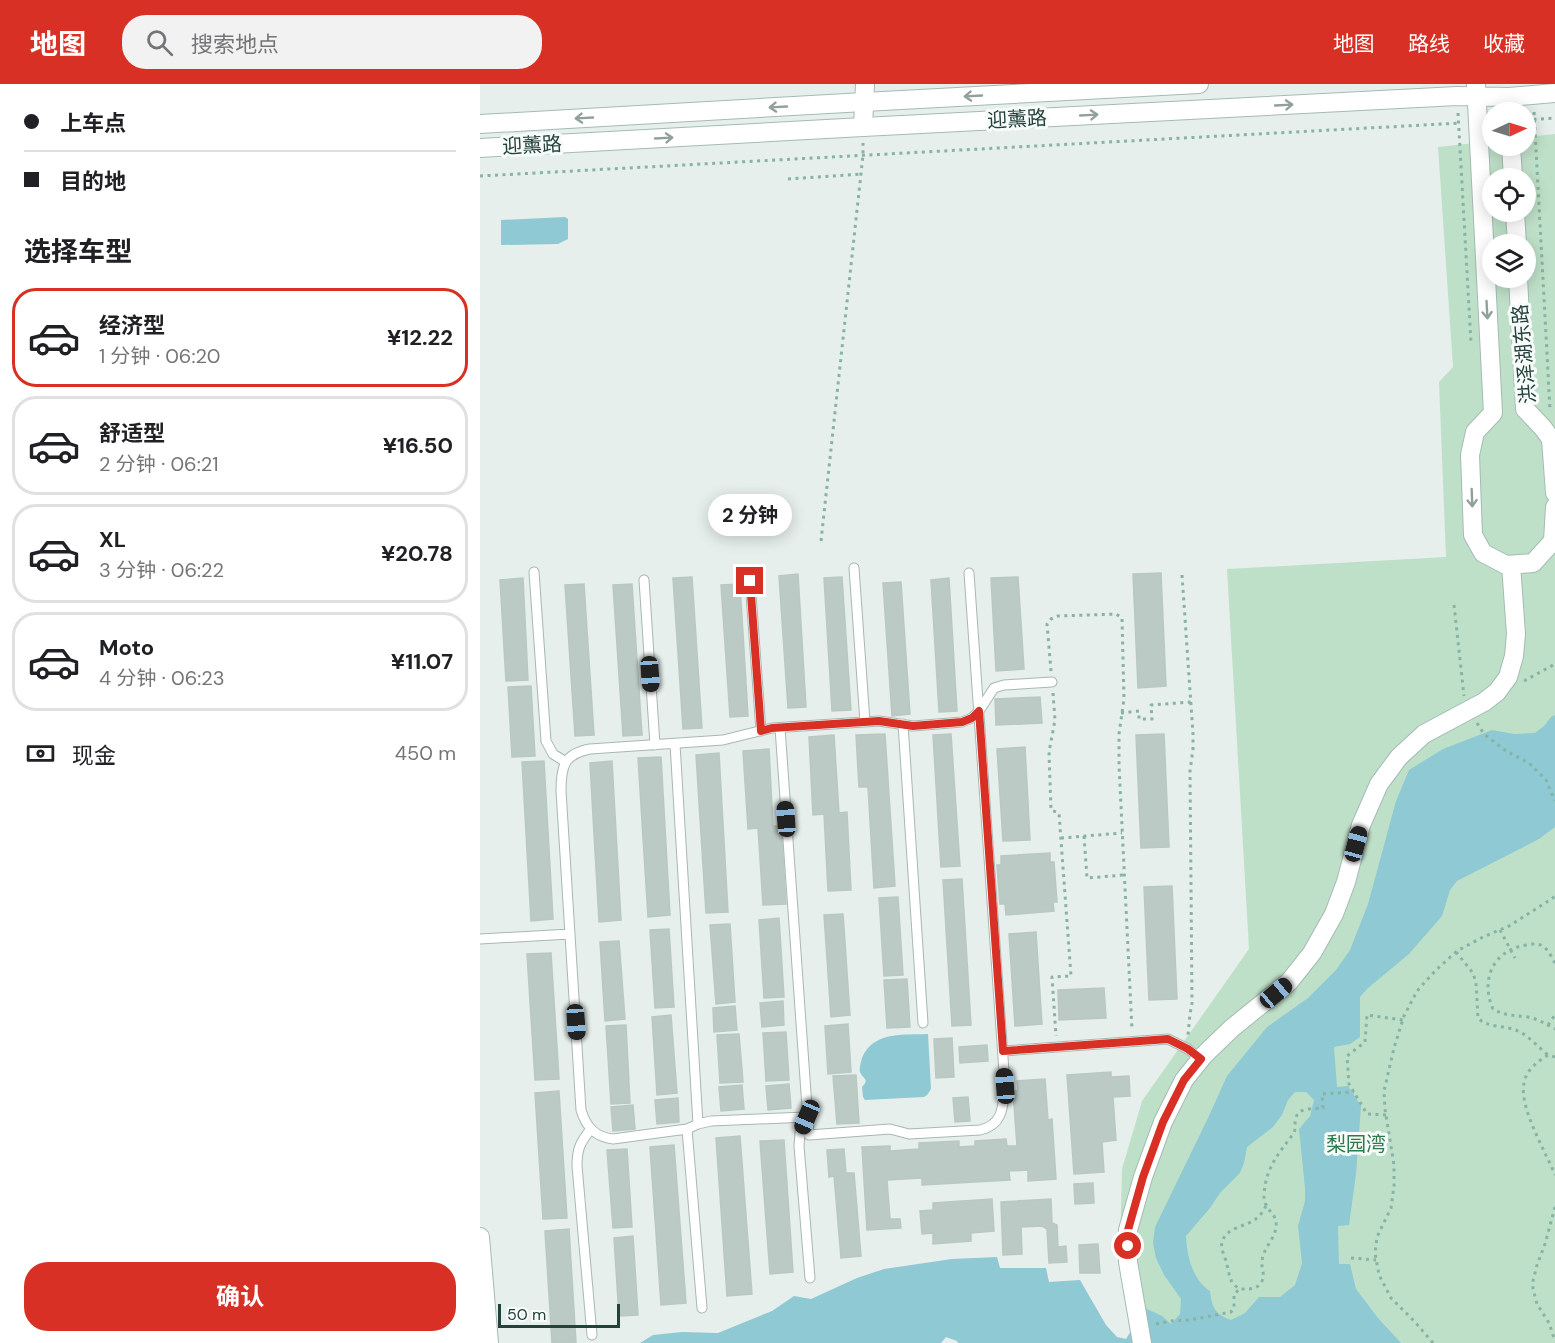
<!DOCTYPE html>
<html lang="zh">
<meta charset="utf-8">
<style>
body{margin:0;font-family:"DM Sans","Noto Sans SC",sans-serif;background:#f2f2f2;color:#202124;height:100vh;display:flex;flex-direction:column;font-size:22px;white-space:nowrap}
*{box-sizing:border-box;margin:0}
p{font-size:20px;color:#757577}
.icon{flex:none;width:33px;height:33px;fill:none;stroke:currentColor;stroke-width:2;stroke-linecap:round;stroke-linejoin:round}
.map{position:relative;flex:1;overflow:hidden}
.panel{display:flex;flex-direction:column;background:#fff;width:480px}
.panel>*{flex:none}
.banner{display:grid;align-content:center;height:132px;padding:0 24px;background:#fff}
.needle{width:39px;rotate:86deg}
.buttons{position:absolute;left:1002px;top:18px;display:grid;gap:12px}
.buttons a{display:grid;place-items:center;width:54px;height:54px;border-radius:50%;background:#fff;box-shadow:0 3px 15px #0003;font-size:30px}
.scale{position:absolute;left:18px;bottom:15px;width:122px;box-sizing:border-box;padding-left:6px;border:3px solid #24423a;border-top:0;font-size:16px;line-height:21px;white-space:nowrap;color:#24423a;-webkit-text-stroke:4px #f7fbf9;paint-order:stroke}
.end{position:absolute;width:27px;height:27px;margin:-14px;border:8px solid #d93025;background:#fff;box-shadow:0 0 0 3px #fff}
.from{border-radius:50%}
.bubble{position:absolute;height:42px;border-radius:21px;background:#fff;box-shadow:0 3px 15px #0003;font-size:20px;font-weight:700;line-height:42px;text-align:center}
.car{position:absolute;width:18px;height:36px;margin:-18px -9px;border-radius:8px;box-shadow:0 0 4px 2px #0007;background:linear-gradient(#222 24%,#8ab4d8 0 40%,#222 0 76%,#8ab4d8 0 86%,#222 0)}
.banner b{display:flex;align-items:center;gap:21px;height:57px;font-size:22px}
.banner b+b{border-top:2px solid #e0e0e0}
.banner i{width:15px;height:15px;background:#202124}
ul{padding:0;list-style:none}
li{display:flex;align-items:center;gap:18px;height:99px;margin:0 12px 9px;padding:0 12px;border:3px solid #e0e0e0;border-radius:24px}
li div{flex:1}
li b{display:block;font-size:22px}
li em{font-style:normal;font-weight:700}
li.selected{border-color:#d93025}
li>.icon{width:54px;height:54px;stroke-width:1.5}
h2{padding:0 24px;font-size:27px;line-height:72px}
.pay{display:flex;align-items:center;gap:15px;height:66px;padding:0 24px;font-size:22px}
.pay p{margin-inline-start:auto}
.primary-button{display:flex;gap:12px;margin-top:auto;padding:12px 24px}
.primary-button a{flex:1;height:69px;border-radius:24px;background:#d93025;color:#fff;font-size:24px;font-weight:700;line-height:69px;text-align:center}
header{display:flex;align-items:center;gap:36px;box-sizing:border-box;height:84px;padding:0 30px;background:#d93025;color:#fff}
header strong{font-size:28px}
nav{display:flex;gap:33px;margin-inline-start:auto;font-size:21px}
.search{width:420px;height:54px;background:#f2f2f2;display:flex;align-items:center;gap:15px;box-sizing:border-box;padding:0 21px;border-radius:24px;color:#757577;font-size:22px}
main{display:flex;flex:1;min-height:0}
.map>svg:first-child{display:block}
.green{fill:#bfe0c8;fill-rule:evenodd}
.water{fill:#8ec9d4;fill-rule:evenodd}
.building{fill:#bbcac4;stroke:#b8c9c2;stroke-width:1.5}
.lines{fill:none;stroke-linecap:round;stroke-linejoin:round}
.lane-casing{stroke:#a8b8b2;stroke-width:11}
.street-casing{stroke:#a8b8b2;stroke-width:20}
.secondary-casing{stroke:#a4bbb3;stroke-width:20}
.path{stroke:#86b3a5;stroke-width:3;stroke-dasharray:3 4.5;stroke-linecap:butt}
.lane{stroke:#fff;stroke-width:9}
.street{stroke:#fff;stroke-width:18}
.secondary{stroke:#fff;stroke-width:18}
.oneway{stroke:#92a09c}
.route{stroke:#d93025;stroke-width:8}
.labels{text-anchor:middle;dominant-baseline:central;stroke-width:6;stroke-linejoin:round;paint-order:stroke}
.street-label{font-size:20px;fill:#24423a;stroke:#f7fbf9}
.park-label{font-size:20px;fill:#2d7a4b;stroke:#f7fbf9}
</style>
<header>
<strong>地图</strong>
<div class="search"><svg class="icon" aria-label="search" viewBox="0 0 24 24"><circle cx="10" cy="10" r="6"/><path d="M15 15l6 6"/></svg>搜索地点</div>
<nav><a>地图</a><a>路线</a><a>收藏</a></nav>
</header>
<main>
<section class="panel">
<div class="banner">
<b><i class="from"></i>上车点</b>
<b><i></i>目的地</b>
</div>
<h2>选择车型</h2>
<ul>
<li class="selected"><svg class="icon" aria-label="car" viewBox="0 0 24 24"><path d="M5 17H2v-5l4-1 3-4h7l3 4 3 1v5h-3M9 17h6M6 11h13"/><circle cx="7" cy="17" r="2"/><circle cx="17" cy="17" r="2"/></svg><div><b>经济型</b><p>1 分钟 · 06:20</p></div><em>¥12.22</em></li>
<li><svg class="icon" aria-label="car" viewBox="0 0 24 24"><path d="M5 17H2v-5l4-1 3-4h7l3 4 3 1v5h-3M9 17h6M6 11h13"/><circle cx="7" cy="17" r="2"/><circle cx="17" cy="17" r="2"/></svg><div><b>舒适型</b><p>2 分钟 · 06:21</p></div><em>¥16.50</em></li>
<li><svg class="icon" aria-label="car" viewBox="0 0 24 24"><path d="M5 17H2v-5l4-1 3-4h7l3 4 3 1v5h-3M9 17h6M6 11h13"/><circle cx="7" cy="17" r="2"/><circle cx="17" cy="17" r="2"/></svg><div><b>XL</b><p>3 分钟 · 06:22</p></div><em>¥20.78</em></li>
<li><svg class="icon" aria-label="car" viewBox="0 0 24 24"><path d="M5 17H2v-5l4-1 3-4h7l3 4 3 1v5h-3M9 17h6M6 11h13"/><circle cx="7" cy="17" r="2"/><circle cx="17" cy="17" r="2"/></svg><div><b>Moto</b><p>4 分钟 · 06:23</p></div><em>¥11.07</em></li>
</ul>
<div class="pay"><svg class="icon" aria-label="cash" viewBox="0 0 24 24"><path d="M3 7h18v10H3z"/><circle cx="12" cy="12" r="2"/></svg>现金<p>450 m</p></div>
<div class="primary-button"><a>确认</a></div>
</section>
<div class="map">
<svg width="1075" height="1259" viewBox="0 0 1075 1259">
<rect width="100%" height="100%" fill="#e6efeb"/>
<path class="green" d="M1075,50V1259H653L640,1167L642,1085L662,1017L769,865L747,485L966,473L959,298L973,283L958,63L1012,57V62H1046V53ZM1012,94H1046V128H1012ZM1012,160H1046V194H1012Z"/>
<path class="water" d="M85,133L88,135V155L78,160L21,161V136Z
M1075,631V743L1059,755L977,797L970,806L962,832L929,870L888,904L880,913V953L870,960L854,963L857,1003L868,1002L881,1022L876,1090L869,1141L858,1142L859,1180H870L876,1205L898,1234L921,1259H478L477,1257L466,1253L461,1259H160L173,1251L202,1248L238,1249L292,1227L314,1212L331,1215L377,1194L404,1185L472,1175L517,1173L520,1184H566L569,1198L600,1196L626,1241L637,1253L646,1255L665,1224L682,1232L691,1240L700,1230L701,1215L684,1191L676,1174L673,1159L675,1143L728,1034L747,992L787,943L828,914L856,886L870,866L888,820L916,717L929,686L963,665L1012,646L1034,650L1055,649L1064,642L1071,633ZM815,1008H826L834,1016L830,1032L819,1045L825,1104V1117L818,1142L822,1179L815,1201L800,1213H779L765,1229L751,1236C735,1230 732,1224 730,1207C712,1195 707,1172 706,1152L730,1124L740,1109L760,1089L764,1079L767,1063L793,1043L802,1031L808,1016Z
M448,950L451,1005L447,1011L444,1013L385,1016L383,1013L382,1003C390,995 383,995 380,988C379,984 381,978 382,974C393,947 424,951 448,950Z"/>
<path class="building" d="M681,489L686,602L658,604L653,490Z
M318,490L326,623L308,624L299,492Z
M212,493L222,644L203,645L193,494Z
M362,493L371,626L352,627L344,494Z
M538,493L544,585L516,587L511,494Z
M43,494L48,596L26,597L20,496Z
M469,494L477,627L459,628L451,496Z
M421,498L430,630L412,632L403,499Z
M104,500L114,651L95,652L85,501Z
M152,500L162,651L143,652L133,501Z
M260,500L268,632L250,633L241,501Z
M51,602L55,672L32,673L28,603Z
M560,613L562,639L516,641L515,615Z
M405,650L415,802L394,804L388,703H379L376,651Z
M471,650L480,782L461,783L453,651Z
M684,650L689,763L661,764L656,651Z
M354,651L359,729L367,728L371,806L348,807L344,730L333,731L329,653Z
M545,663L550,756L523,757L517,665Z
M289,665L293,742H301L306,820L283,821L278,744L268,745L263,667Z
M239,669L248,828L226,829L216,671Z
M181,673L190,831L168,833L158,674Z
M64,677L73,835L51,837L42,678Z
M132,677L141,836L119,838L110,679Z
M570,769V778H574L577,818H573L574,827L526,831L525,820H520L517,781H521V772Z
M482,795L491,941L472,942L463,796Z
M692,802L697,915L669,916L664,803Z
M418,813L423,891L404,892L399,814Z
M363,830L370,931L351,933L344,831Z
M299,834L304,913L284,914L279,836Z
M250,840L255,918L236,920L230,841Z
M189,845L194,923L175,924L170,846Z
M556,848L562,940L535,942L529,850Z
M139,857L145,935L125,937L120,858Z
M71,869L79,995L55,996L47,870Z
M427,895L430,943L407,944L404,896Z
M624,904L626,934L579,936L578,906Z
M303,917L304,941L282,943L280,919Z
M255,922L257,946L234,948L233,924Z
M191,931L197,1009L177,1011L172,933Z
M368,940L371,988L348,990L345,942Z
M146,941L150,1019L131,1020L126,942Z
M306,948L309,996L286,997L283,949Z
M259,950L263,998L240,999L237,951Z
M472,954L474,993L456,994L454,955Z
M507,961L508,977L480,979L479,963Z
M631,988V993L649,992L650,1012L633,1013L636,1056L622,1058L624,1088L594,1090L587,991Z
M376,991L379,1039L357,1040L353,992Z
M565,995L568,1036L572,1035L576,1095L548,1097V1086L529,1087L530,1096L442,1101V1094L407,1096L410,1135H420L421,1144L387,1146L382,1063L410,1062V1067L439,1065V1059L479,1057V1063L495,1062V1057L526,1055L527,1062H537L533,1007H538L537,997Z
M309,1000L311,1024L288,1026L286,1002Z
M262,1001L264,1025L241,1027L239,1003Z
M79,1007L87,1134L63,1135L55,1009Z
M488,1013L490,1037L475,1038L473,1014Z
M198,1014L199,1038L177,1040L175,1016Z
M153,1021L155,1045L133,1047L131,1023Z
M260,1052L272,1210L247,1212L236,1054Z
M304,1056L313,1188L290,1190L280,1057Z
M194,1061L206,1219L181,1221L170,1063Z
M147,1065L152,1143L133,1144L127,1066Z
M364,1065L366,1089H374L381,1172L361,1174L354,1092L349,1093L347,1066Z
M613,1099L614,1119L595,1120L594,1100Z
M512,1115L514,1147L491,1149V1157L453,1160V1149L442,1150L440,1127L453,1126V1119Z
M571,1115L572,1139L577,1141L578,1163L586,1162L587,1178L569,1179L567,1145L562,1142L541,1143L542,1170L523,1171L521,1118Z
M89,1145L96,1259H72L65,1147Z
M153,1152L158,1231L139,1232L134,1154Z
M618,1160L620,1189H600L599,1161Z"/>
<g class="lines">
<defs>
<path id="lane" d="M374,484L385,638
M54,488L66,657L73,670L86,678
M164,496L175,661
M270,497L281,647
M423,640L443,939
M300,644L329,1051L410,1045L429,1050L500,1046C523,1041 523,1023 525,1002L489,489
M195,660L218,1040
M0,855L90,850
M523,967L688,955L708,965L721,975
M207,1045L222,1224
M110,1046C100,1059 97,1065 97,1082L112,1251
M330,1194L319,1062L320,1049L327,1033L231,1037L218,1040L207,1045L133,1055C115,1053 106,1043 101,1026L81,707C81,682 84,670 110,665L243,656L292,644L399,637L433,642L482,638L492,634L499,627L514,604L524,601L572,598"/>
<path id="street" d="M383,43L385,0"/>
<path id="secondary" d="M996,0L1013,329L995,348L990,371L993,451L1003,469L1026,481L1053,479L1073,457L1075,423
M0,40L384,18L719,0
M1031,62L1033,94
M0,64L383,43L977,12L1029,13L1075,9
M1035,128L1037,160
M1038,194L1045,325L1063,344L1071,355L1075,409
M0,1153L9,1259
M662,1259L648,1178V1146L663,1093L683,1038L704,996L724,971L752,944L809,898L832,869L854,830L866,798L881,741L899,700L919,673L944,650L1004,618L1017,608L1028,593L1034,572L1036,550L1031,481"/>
</defs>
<use href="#lane" class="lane-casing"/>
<use href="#street" class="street-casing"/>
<use href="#secondary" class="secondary-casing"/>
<path class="path" d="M1054,28L1070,326
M978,29L991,259
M1046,36L1075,34
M0,92L981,39
M308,95L381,90
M341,457L383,71V59
M702,491L713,650V665L710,687L712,919L710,930L708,951
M974,521L984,612
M571,587L567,540L571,535L578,532L636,530L642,534L644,615L639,650V681L652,946
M1044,597L1075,580
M573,609L575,636L569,668L571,726L579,729L591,892L572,893L576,952
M641,629L659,627V635H672L671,621L711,618
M997,639L1004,650L1026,667L1049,679L1066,696L1075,717
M604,752L607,794L644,791
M581,754L642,749
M1020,846L1035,874
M976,868L993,889L996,899L998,934C1007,944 1025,941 1038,947C1049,952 1058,963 1068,971
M1075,879C1072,874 1069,867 1064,863C1059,859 1053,860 1046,861C1013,866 1000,896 1013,925C1024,932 1035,931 1048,933C1058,935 1066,940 1075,945
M1068,941L1075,931
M1075,973L1068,971C1058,977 1046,986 1044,999C1039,1024 1065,1066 1075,1091
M906,1031L887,1030L869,1000L867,972L885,958L887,931L923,936
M786,1122C784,1126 781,1131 777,1134C767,1143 747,1142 742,1158C740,1165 746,1174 747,1181C750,1192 749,1199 760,1205C768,1205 776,1206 781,1199C786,1191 781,1185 782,1177C783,1163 798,1153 796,1138C795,1128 783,1125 784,1110C786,1083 799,1069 814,1049C816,1044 814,1039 816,1034C818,1023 834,1025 843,1024L842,1010L874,1008
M1075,1123L1065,1160L1057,1181L1053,1197V1205L1057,1220L1069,1239L1075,1257
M871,1174L896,1176
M676,1240L691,1237L710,1236L751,1228L754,1223V1210L760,1205
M953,1259L935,1238L911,1214L899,1191L895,1169L897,1153L911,1124L914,1102V1081L905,1025L904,1007L914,964L924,932L937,907L956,886L977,867L1003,853L1029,842L1073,814L1075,811"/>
<use href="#lane" class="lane"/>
<use href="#street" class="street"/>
<use href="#secondary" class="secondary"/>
</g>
<defs><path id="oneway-shaft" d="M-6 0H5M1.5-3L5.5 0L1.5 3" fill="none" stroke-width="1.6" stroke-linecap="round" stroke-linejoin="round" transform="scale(1.5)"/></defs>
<g class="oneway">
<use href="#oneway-shaft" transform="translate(493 12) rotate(177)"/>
<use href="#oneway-shaft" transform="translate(804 21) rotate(-3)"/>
<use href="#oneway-shaft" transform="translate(298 23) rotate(177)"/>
<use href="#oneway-shaft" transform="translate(609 31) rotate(-3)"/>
<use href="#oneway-shaft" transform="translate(104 34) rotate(177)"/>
<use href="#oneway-shaft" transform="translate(184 54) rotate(-3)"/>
<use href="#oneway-shaft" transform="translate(1007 226) rotate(87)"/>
<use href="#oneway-shaft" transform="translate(992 414) rotate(88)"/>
</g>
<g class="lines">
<path class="route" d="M270,497L281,647L292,644L399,637L433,642L482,638L492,634L499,627L523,967L688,955L708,965L721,975L704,996L683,1038L663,1093L648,1146V1162"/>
</g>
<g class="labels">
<g class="street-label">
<text transform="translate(537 35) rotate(-3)">迎薰路</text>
<text transform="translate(52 61) rotate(-3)">迎薰路</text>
<text transform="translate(1044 270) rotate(-95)">洪泽湖东路</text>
</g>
<g class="park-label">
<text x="876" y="1060">梨园湾</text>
</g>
</g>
</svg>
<div class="buttons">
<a><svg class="needle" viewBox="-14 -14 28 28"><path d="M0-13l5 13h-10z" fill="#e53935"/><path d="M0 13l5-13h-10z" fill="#757577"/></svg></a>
<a><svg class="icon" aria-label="locate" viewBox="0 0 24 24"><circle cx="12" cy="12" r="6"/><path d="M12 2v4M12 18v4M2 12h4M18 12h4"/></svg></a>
<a><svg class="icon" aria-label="layers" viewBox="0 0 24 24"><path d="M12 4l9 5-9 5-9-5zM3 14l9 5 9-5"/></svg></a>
</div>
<div class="scale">50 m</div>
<i class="end from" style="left:648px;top:1162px"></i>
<i class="end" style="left:270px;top:497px"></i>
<div class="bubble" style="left:228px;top:410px;width:84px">2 分钟</div>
<i class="car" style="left:170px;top:590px;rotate:176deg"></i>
<i class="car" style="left:306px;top:735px;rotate:356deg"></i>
<i class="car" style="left:876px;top:760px;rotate:15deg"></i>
<i class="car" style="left:796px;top:909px;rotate:50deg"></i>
<i class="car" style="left:96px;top:938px;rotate:176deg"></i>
<i class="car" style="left:525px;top:1002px;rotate:356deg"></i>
<i class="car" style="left:327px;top:1033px;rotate:203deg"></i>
</div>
</main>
